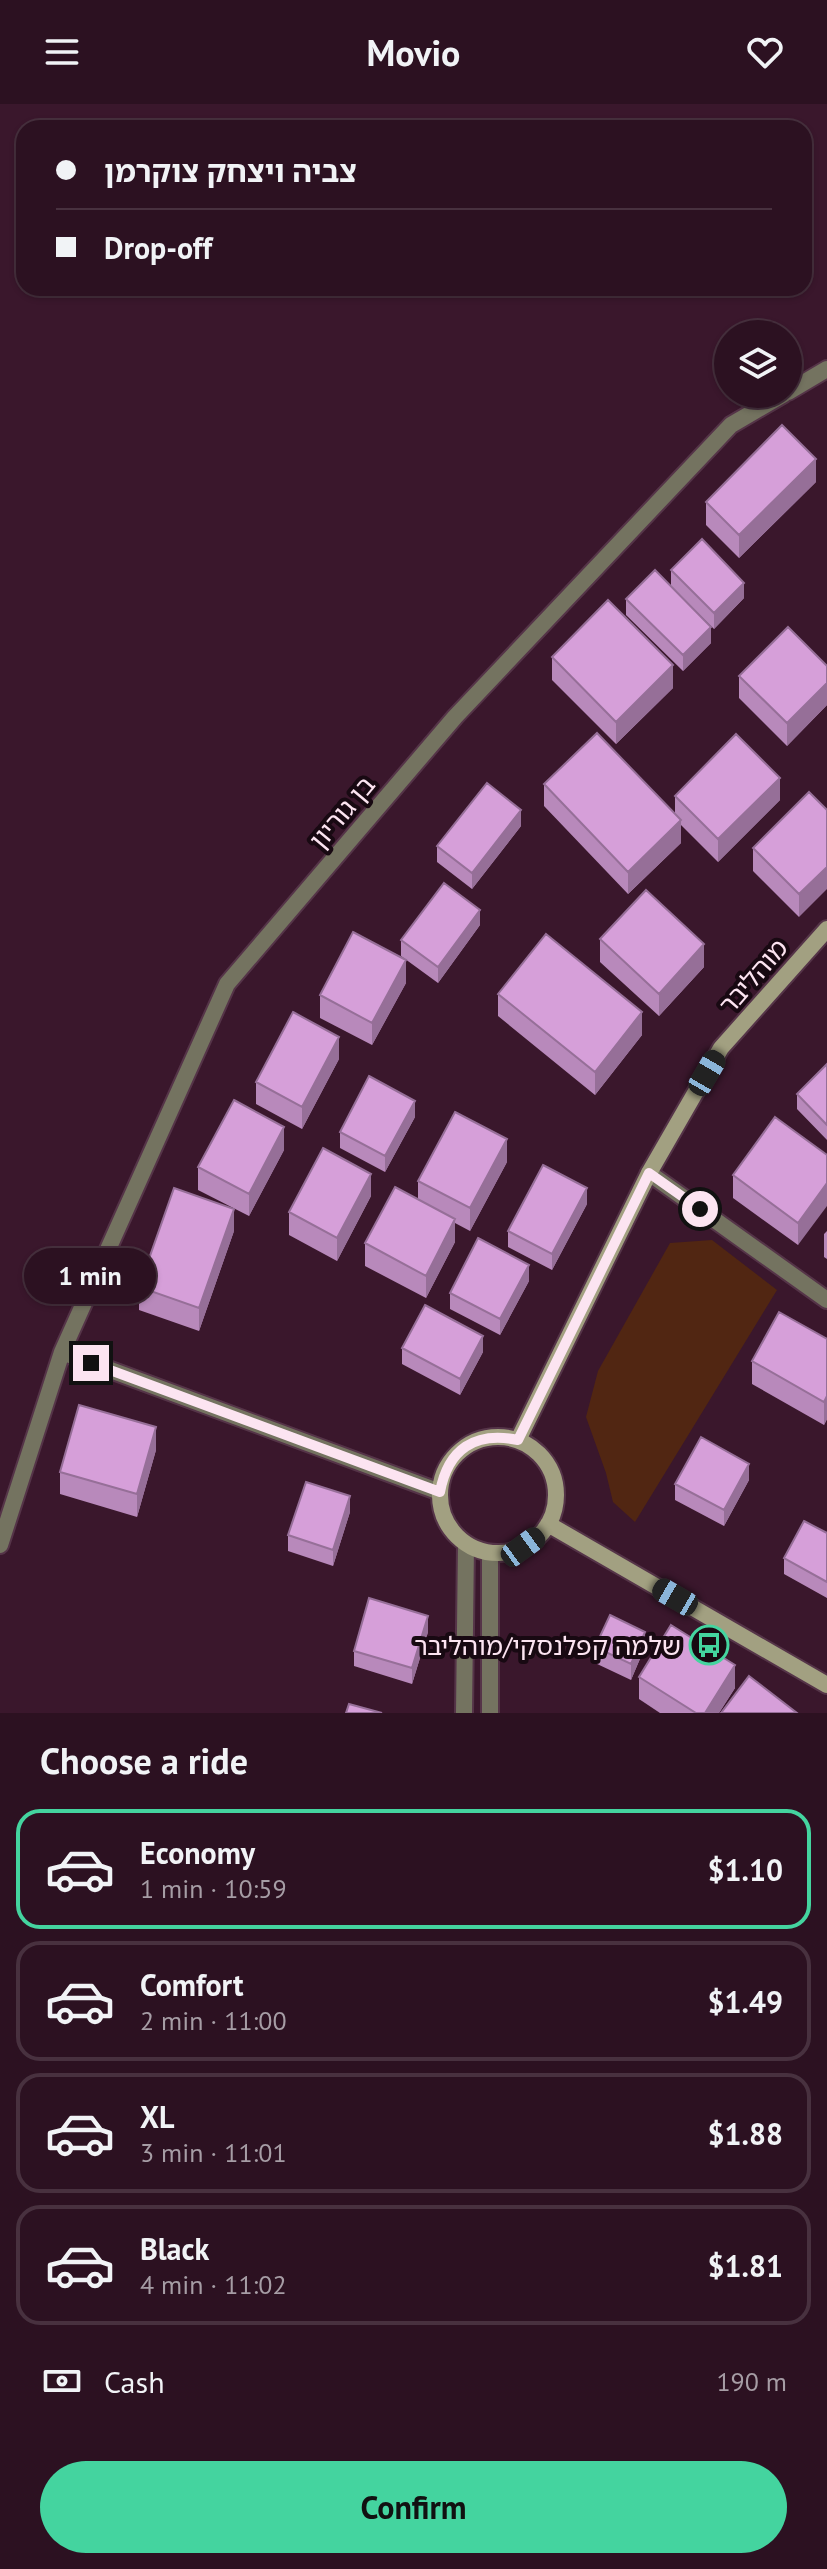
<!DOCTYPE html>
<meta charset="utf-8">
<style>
body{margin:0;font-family:"PT Sans","Noto Sans Hebrew",sans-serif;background:#341a2a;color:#f1f3f6;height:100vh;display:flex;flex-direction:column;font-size:30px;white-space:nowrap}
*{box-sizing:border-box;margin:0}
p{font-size:26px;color:#a69da5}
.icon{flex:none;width:44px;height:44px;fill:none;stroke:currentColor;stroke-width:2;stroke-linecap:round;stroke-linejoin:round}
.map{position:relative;height:1609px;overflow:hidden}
.details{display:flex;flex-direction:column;background:#2c1121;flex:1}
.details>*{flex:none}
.banner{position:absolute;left:16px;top:16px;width:796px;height:176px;border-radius:24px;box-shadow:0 2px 6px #0004,0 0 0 2px #48313f;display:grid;align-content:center;height:176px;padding:0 40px;background:#2c1121}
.fabs{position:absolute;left:714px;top:216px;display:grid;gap:16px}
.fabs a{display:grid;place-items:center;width:88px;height:88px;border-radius:50%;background:#2c1121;box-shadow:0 2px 6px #0004,0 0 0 2px #48313f;font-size:40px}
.end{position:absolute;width:36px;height:36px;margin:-18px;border:10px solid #fce4f1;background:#111;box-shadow:0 0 0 4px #111}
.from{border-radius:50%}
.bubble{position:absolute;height:56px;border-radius:28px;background:#2c1121;box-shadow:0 2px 6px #0004,0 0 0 2px #48313f;font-size:26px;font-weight:600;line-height:56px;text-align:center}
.car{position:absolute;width:24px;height:48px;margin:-24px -12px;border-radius:10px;box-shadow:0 0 6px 2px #0007;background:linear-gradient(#222 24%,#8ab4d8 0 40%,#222 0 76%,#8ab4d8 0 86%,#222 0)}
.banner b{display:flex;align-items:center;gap:28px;height:76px;font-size:30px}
.banner b+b{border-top:2px solid #48313f}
.banner i{width:20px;height:20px;background:#f1f3f6}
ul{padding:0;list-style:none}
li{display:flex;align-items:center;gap:24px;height:120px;margin:0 16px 12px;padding:0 24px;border:4px solid #48313f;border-radius:24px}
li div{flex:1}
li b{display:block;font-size:30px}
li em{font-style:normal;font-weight:600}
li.on{border-color:#44d49f}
li>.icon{width:72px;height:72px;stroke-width:1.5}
h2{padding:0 40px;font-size:36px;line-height:96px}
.pay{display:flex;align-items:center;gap:20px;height:88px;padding:0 40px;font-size:30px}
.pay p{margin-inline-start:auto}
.cta{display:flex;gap:16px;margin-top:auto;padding:16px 40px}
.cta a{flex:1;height:92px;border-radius:48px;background:#44d49f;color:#111;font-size:32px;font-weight:600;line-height:92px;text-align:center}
header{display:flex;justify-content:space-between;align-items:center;height:104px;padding:0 40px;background:#2c1121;font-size:36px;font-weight:600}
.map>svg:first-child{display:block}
.green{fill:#512612}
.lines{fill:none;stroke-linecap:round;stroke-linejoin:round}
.street-casing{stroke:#553448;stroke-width:20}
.secondary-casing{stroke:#553448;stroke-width:20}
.street{stroke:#747360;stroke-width:16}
.secondary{stroke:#a2a081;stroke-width:16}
.wall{fill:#b889bb}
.shaded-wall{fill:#966f98}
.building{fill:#d69fd9;stroke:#966f98;stroke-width:2}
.route{stroke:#fce4f1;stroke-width:10}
.labels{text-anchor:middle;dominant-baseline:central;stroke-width:8;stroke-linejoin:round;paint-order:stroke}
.street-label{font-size:26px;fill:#fce4f1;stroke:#180912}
.poi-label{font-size:26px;fill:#fce4f1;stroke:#180912;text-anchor:end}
</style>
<header><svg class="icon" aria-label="menu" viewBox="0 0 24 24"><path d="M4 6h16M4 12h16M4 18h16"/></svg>Movio<svg class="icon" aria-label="heart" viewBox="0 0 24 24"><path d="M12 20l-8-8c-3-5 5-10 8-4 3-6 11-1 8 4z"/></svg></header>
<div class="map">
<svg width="827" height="1609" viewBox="0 0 827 1609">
<rect width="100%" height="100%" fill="#3a172c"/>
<path class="green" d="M712,1136L777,1186L635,1418L613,1398L606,1369L586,1313L598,1267L670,1139Z"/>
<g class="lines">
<defs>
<path id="street" d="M788,288L827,265
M649,1069L827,1196
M62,1248L440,1388
M0,1441L62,1248L227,880L455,613L731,321L784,290
M490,1449V1609
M464,1609L466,1440"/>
<path id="secondary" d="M440 1391a58 58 0 1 1 116 0a58 58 0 1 1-116 0Z
M518,1336L649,1069L721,944L827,825
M548,1420L827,1581"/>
</defs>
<use href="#street" class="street-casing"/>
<use href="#secondary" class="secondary-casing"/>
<use href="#street" class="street"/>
<use href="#secondary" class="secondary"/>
</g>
<path class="wall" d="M816,378L739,454L706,421V398Z
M671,466L744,494L714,525L671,482Z
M626,495L711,539L683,567L626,511Z
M552,553L673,584L616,640L552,576Z
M827,562V601L787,642L739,594V572Z
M544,680L675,710V692L780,696L718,758L681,721V739L628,790L544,702Z
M809,688L799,813L753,767V744Z
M521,722L472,785L437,758V742Z
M480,821L438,879L401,852V836Z
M600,835L704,863L659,912L600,858Z
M406,879L372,941L320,914V891Z
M498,890L642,931L595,991L498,912Z
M339,955L302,1025L256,1000V978Z
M827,960V1036L797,1005V990Z
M415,1013L385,1068L340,1044V1028Z
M284,1046L249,1112L198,1086V1063Z
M827,1051L798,1141L733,1094V1071Z
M507,1058L470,1127L455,1119V1138L426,1194L365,1162V1139L418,1095V1077Z
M371,1092L337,1157L289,1131V1108Z
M587,1100L552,1166L508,1143V1127Z
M234,1127L199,1227L139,1206V1183Z
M827,1127V1155L824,1153V1130Z
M529,1177L500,1231L450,1205V1189Z
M827,1235V1315L824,1321L752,1280V1257Z
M402,1244L483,1248L460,1291L402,1260Z
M156,1346L137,1413L60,1390V1368Z
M749,1376L724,1422L675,1396V1380Z
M350,1408L333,1462L288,1447V1431Z
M827,1429V1494L784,1470V1454Z
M428,1528L412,1580L354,1562V1547Z
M595,1543H645L631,1576L595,1559Z
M639,1573L735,1584L719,1609H660L639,1595Z"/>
<path class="shaded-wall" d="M816,355V378L739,454V431Z
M744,479V494L714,525V509Z
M711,523V539L683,567V551Z
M673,561V584L616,640V618Z
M827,579V601L787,642V619Z
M780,674V696L718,758V735Z
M521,706V722L472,785V769Z
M681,716V739L628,790V768Z
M827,763V785L799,813V790Z
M480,806V821L438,879V863Z
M704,840V863L659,912V890Z
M406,856V879L372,941V919Z
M642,908V931L595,991V968Z
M339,933V955L302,1025V1003Z
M415,997V1013L385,1068V1052Z
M284,1023V1046L249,1112V1090Z
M507,1035V1058L470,1127V1104Z
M371,1070V1092L337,1157V1134Z
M827,1079V1102L798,1141V1119Z
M587,1084V1100L552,1166V1150Z
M234,1105V1127L199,1227V1204Z
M455,1115V1138L426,1194V1172Z
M529,1161V1177L500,1231V1215Z
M483,1232V1248L460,1291V1275Z
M827,1292V1315L824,1321V1298Z
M156,1323V1346L137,1413V1390Z
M749,1360V1376L724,1422V1406Z
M350,1392V1408L333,1462V1446Z
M428,1512V1528L412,1580V1564Z
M645,1528V1543L631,1576V1560Z
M735,1561V1584L719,1609H705Z"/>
<path class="building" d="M782,321L816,355L739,431L706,398Z
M702,435L744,479L714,509L671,466Z
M655,466L711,523L683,551L626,495Z
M608,496L673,561L616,618L552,553Z
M788,523L827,562V579L787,619L739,572Z
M597,629L681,716L628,768L544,680Z
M736,630L780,674L718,735L675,692Z
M487,679L521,706L472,769L437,742Z
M809,688L827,706V763L799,790L753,744Z
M444,779L480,806L438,863L401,836Z
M646,786L704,840L659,890L600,835Z
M353,828L406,856L372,919L320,891Z
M546,830L642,908L595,968L498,890Z
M293,908L339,933L302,1003L256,978Z
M827,960V1021L797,990Z
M369,972L415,997L385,1052L340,1028Z
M234,996L284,1023L249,1090L198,1063Z
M455,1008L507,1035L470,1104L418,1077Z
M775,1013L827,1051V1079L798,1119L733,1071Z
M323,1044L371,1070L337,1134L289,1108Z
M543,1061L587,1084L552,1150L508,1127Z
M395,1083L455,1115L426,1172L365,1139Z
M174,1084L234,1105L199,1204L139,1183Z
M478,1134L529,1161L500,1215L450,1189Z
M425,1201L483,1232L460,1275L402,1244Z
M779,1208L827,1235V1292L824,1298L752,1257Z
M79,1301L156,1323L137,1390L60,1368Z
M701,1333L749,1360L724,1406L675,1380Z
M306,1378L350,1392L333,1446L288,1431Z
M804,1417L827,1429V1478L784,1454Z
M369,1494L428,1512L412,1564L354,1547Z
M610,1511L645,1528L631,1560L595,1543Z
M671,1521L735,1561L705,1609H696L639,1573Z
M749,1572L797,1609H721Z
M349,1600L382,1609H346Z"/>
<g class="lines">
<path class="route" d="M91,1259L440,1388C448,1345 475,1327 518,1336L649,1069L700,1105"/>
</g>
<defs>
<symbol id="bus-ring" viewBox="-11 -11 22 22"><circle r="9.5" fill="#180912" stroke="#44d49f" stroke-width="1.5"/><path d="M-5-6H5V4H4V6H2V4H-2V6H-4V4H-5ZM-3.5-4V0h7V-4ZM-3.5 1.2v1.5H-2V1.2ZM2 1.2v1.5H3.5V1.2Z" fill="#44d49f"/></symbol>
</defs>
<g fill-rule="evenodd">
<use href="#bus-ring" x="687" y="1519" width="44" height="44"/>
</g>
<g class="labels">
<g class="street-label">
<text transform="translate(342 708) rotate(-50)">בן גוריון</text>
<text transform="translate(753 872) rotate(-49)">מוהליבר</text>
</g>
<g class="poi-label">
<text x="681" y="1541">שלמה קפלנסקי/מוהליבר</text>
</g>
</g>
</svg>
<div class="fabs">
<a><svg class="icon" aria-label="layers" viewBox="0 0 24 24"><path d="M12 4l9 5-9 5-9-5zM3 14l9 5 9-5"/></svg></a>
</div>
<i class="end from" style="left:700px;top:1105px"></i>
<i class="end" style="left:91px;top:1259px"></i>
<div class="bubble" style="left:24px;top:1144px;width:132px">1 min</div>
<i class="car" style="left:707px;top:969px;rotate:30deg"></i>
<i class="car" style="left:523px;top:1443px;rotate:54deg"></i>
<i class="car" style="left:675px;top:1493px;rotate:300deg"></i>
<div class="banner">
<b><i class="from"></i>צביה ויצחק צוקרמן</b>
<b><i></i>Drop-off</b>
</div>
</div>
<section class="details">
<h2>Choose a ride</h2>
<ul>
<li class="on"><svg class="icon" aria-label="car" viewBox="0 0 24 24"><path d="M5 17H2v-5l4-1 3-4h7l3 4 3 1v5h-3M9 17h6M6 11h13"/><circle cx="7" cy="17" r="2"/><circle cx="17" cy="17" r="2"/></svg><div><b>Economy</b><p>1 min · 10:59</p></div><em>$1.10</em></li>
<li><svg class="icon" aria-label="car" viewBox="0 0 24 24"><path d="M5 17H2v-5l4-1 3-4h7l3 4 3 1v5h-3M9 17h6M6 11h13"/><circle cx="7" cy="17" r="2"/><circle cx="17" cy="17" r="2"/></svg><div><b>Comfort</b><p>2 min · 11:00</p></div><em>$1.49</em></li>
<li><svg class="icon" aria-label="car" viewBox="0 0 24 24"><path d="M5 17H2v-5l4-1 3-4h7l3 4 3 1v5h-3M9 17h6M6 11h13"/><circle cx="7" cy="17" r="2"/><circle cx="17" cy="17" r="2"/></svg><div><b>XL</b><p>3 min · 11:01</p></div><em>$1.88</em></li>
<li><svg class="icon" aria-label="car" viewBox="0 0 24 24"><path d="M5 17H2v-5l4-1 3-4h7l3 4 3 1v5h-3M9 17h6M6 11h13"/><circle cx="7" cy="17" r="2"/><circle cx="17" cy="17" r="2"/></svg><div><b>Black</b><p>4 min · 11:02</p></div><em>$1.81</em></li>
</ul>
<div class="pay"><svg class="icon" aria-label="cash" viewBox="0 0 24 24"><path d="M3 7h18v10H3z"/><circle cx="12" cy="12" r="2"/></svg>Cash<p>190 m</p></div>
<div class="cta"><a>Confirm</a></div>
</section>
